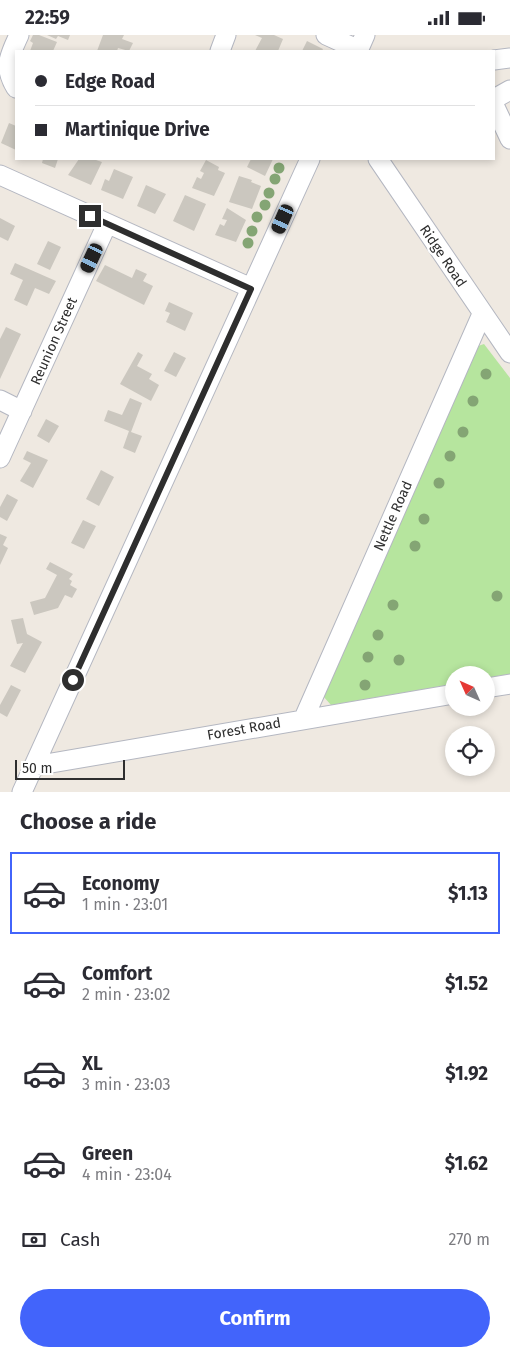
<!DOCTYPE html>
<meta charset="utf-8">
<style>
body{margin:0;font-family:"Fira Sans",sans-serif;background:#f2f2f3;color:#2b2b33;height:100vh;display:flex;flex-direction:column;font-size:19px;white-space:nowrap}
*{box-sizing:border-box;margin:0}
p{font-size:16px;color:#7c7c81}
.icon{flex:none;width:28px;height:28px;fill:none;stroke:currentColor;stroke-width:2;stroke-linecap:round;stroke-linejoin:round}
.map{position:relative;height:757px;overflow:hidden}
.drawer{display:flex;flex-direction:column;background:#fff;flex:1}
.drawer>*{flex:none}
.banner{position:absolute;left:15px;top:15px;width:480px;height:110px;border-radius:0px;box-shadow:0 2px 8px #0003;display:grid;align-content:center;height:110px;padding:0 20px;background:#fff}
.needle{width:32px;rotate:315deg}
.controls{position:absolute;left:445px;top:631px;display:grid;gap:10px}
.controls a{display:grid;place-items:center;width:50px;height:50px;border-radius:50%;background:#fff;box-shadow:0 2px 8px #0003;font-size:25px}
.scale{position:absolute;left:15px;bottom:12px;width:110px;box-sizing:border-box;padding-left:5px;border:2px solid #2e2e2e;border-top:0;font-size:14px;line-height:18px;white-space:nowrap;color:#2e2e2e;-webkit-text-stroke:4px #fff;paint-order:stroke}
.end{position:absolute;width:22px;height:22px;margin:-11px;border:6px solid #2e2e2e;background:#fff;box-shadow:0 0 0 2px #fff}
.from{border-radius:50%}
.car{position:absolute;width:15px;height:30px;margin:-15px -8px;border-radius:6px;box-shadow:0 0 4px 1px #0007;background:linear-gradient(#222 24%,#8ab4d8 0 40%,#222 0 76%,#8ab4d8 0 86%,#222 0)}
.banner b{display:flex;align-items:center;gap:18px;height:48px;font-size:19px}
.banner b+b{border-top:1px solid #e1e1e2}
.banner i{width:12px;height:12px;background:#2b2b33}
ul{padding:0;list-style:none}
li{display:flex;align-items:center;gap:15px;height:82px;margin:0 10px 8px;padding:0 10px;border:2px solid transparent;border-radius:0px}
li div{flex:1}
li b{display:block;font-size:19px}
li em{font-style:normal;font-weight:700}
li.current{border-color:#4264fb}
li>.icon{width:45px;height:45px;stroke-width:1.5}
h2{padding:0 20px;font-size:22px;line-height:60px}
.pay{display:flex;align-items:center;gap:12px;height:55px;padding:0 20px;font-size:19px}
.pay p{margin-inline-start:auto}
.action{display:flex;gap:10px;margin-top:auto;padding:10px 20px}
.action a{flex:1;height:58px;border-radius:30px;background:#4264fb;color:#fff;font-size:20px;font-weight:700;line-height:58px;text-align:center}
.status{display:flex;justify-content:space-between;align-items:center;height:35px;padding:0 25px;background:#fff;direction:ltr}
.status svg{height:14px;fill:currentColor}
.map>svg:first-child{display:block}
.green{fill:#b6e59e}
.building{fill:#cbc7bf}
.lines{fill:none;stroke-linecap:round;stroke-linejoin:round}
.minor-casing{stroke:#b4b7c1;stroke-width:21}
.minor{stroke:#fff;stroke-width:19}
.tree{fill:#84a574}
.route{stroke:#2e2e2e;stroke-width:6}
.labels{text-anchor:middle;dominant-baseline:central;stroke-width:4.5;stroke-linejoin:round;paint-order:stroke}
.street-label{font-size:14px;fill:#2e2e2e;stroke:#fff}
</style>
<div class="status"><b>22:59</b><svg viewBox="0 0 49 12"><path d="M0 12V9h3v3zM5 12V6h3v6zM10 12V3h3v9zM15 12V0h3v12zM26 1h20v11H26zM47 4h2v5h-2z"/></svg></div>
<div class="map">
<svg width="510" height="757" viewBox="0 0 510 757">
<rect width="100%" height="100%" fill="#efe9e1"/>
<path class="green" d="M484,309L510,343V639L486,643V640H454V649L331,670L323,661L478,311Z"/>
<path class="building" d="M33,0H39L57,7L53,16H30L33,8L30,6Z
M47,0H70L68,5L58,1L56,4Z
M103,0H124L122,4L133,8L129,16L118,13L117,16H97Z
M255,0H274L283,4L278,16H255L262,3Z
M307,6L323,14L322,16H302Z
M9,88L16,91V115L1,108Z
M43,124H58L55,133L42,128Z
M79,124H93L102,127L91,150L68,140Z
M251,124H273L265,141L247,132Z
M206,125L219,132L218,135L225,138L214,161L192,153L197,142L201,144L204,138L200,136Z
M114,134L133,142L123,164L101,155L105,144L109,146Z
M239,141L252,145L251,147L261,151L252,174L229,167Z
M146,150L166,159L155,179L137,171Z
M185,160L206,169L194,196L173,186Z
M227,173L246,185L236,207L215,200L220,189L224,191L227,185L222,184Z
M0,183L15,191L8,206L0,202Z
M48,206L61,212L50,235L37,229Z
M15,228L56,246L49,259L35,253L27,271L14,265L23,245L10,239Z
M105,230L132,243L136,234L147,239L143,246L153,251L144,270L96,246Z
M169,267L193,278L185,296L166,287L170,278L165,276Z
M6,292L21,299L0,344V304Z
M138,317L143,320L137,331L152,339L149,344L159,350L151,366L120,349Z
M174,317L186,323L176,342L164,336Z
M130,363L142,368L131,397L142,401L135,418L123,413L129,396L104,386L108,375L122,380Z
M46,384L59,391L49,408L37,401Z
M27,416L48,425L33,453L20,446L31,428L23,424Z
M101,435L114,442L99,471L86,464Z
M7,459L18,465L7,486L0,482V472Z
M83,485L96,491L84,514L71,508Z
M0,499L7,502L3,510L8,513L0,530Z
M50,527L73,539L69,544L72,546L70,550L77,554L72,563L65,560L58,573L34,580L30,567L45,563L57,540L46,534Z
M23,583L27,599L42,607L25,638L10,631L23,608L17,609L11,585Z
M11,650L21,655L7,682L0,678V670Z"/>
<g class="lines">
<defs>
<path id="minor" d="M326,0L359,15
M220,16L226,0
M358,16L365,0
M494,25L510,23
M16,53C3,31 9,22 19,0
M494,64L510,55
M494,70L510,104
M378,124L510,318
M0,140L251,253
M0,365L22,376
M0,423L107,189
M486,653L510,649
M304,683L482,279
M34,731L454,659
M22,757L310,124"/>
</defs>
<use href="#minor" class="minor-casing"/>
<use href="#minor" class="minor"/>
</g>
<g class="tree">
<circle cx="279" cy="133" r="5.5"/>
<circle cx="275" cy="144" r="5.5"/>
<circle cx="269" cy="158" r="5.5"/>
<circle cx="265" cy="170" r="5.5"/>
<circle cx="257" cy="182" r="5.5"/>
<circle cx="252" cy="196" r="5.5"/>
<circle cx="248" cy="208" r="5.5"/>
<circle cx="486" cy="339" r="5.5"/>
<circle cx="473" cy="366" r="5.5"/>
<circle cx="463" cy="397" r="5.5"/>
<circle cx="450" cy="421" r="5.5"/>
<circle cx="439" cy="448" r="5.5"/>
<circle cx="424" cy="484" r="5.5"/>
<circle cx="415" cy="511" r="5.5"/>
<circle cx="497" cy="561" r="5.5"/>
<circle cx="393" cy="570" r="5.5"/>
<circle cx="378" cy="600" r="5.5"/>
<circle cx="368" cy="622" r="5.5"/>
<circle cx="399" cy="625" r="5.5"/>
<circle cx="365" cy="650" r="5.5"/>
</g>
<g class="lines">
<path class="route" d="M73,645L251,254L90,181"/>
</g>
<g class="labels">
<g class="street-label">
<text transform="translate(443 221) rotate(56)">Ridge Road</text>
<text transform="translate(54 306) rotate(-66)">Reunion Street</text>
<text transform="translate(393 481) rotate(-66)">Nettle Road</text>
<text transform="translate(244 694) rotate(-10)">Forest Road</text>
</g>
</g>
</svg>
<div class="controls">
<a><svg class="needle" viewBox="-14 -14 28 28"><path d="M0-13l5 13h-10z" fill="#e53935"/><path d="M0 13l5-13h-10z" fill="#7c7c81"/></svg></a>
<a><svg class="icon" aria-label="locate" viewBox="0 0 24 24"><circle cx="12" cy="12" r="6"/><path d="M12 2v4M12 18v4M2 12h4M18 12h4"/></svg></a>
</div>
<div class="scale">50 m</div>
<i class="end from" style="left:73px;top:645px"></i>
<i class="end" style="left:90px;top:181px"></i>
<i class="car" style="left:283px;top:184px;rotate:204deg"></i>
<i class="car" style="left:92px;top:223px;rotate:205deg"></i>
<div class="banner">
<b><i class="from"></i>Edge Road</b>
<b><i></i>Martinique Drive</b>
</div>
</div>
<section class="drawer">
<h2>Choose a ride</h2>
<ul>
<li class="current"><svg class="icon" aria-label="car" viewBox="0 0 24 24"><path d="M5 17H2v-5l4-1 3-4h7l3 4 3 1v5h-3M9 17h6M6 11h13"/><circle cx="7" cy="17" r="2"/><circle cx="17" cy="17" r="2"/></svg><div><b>Economy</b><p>1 min · 23:01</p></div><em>$1.13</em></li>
<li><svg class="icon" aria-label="car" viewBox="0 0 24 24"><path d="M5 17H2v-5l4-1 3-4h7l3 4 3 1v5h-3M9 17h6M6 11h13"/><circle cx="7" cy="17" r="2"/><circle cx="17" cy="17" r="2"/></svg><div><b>Comfort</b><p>2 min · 23:02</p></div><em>$1.52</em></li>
<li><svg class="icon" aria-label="car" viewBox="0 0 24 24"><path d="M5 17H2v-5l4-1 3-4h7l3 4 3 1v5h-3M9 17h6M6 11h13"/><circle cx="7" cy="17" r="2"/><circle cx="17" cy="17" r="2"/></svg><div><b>XL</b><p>3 min · 23:03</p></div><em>$1.92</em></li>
<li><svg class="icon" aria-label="car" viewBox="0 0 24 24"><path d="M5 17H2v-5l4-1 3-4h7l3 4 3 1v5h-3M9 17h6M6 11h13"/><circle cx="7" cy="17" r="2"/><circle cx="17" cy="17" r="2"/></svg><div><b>Green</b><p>4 min · 23:04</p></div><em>$1.62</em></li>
</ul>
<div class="pay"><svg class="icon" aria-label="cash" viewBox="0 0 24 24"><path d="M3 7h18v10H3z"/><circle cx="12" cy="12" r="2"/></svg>Cash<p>270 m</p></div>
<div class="action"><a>Confirm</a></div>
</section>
